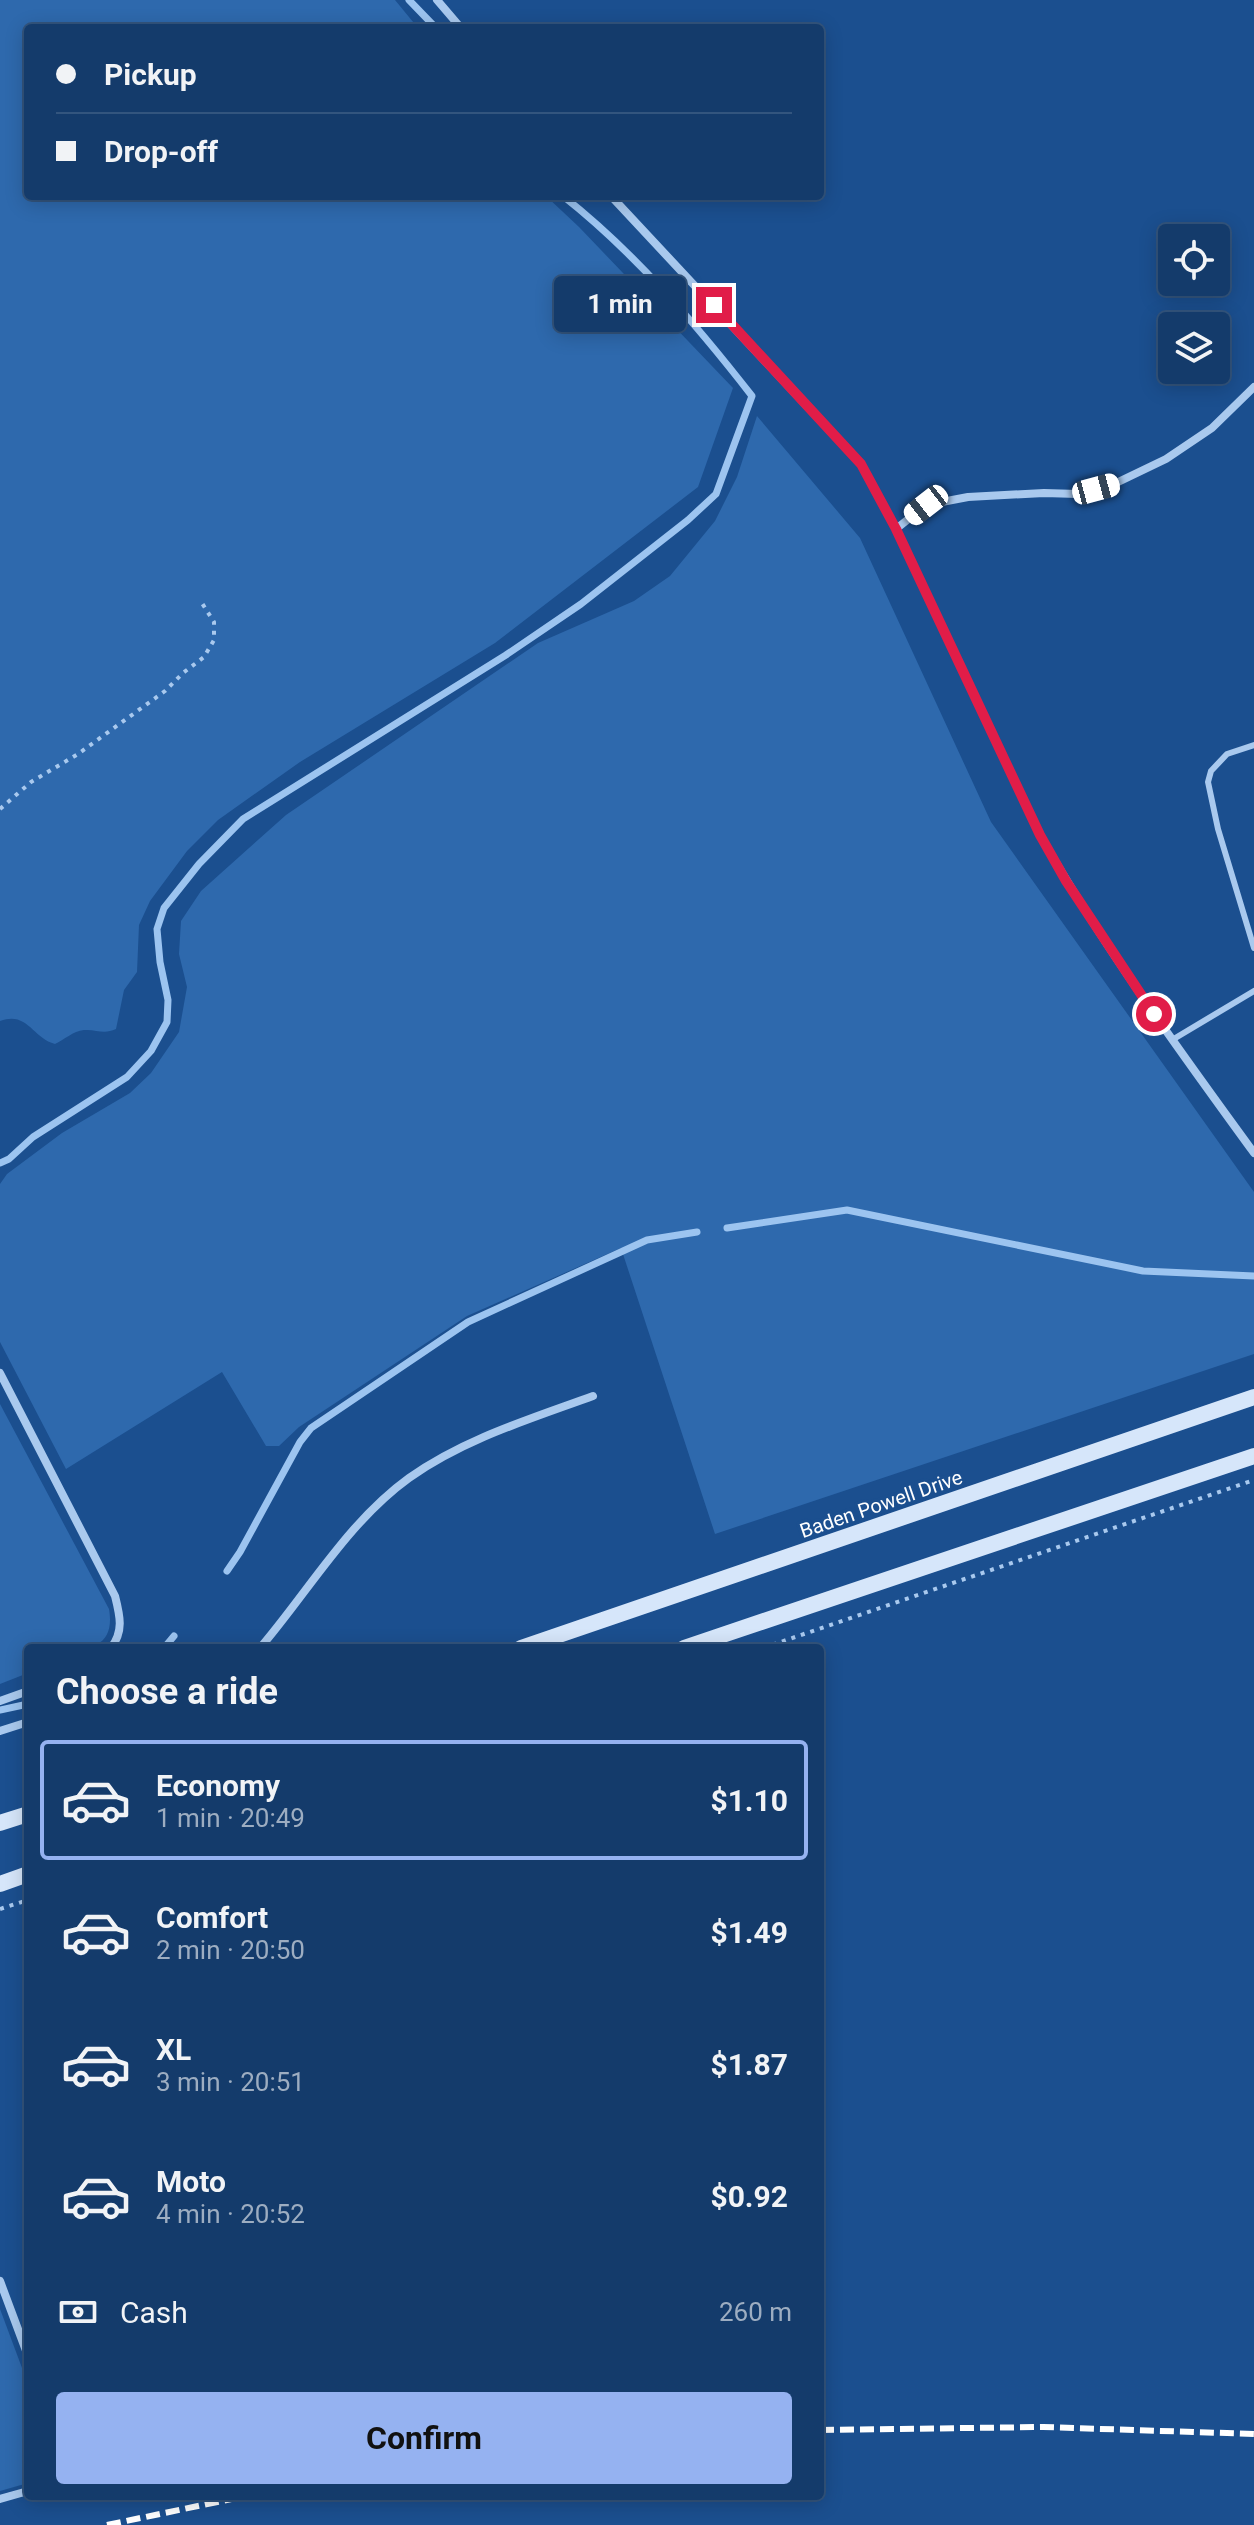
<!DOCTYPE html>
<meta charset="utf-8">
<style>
body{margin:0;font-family:Roboto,sans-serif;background:#214673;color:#f1f3f6;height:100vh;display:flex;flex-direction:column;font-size:30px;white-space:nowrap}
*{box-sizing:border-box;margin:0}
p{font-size:26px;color:#9dadc1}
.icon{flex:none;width:44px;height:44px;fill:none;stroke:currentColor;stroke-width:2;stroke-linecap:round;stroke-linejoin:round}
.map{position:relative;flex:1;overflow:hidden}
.panel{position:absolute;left:24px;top:1644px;width:800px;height:856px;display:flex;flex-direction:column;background:#143b6b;border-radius:8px;box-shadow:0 4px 20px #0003,0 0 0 2px #33557e}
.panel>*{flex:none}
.banner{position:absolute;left:24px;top:24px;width:800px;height:176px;border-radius:8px;box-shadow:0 4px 20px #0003,0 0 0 2px #33557e;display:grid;align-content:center;height:176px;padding:0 32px;background:#143b6b}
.fabs{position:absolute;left:1158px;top:224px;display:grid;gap:16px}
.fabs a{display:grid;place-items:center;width:72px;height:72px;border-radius:8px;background:#143b6b;box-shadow:0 4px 20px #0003,0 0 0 2px #33557e;font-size:40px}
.end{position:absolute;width:36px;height:36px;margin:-18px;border:10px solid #e11d48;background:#fff;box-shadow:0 0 0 4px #fff}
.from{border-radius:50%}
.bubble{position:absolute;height:56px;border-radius:8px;background:#143b6b;box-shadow:0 4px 20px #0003,0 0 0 2px #33557e;font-size:26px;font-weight:700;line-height:56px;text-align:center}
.car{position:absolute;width:24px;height:48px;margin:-24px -12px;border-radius:10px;box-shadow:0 0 6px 2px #0007;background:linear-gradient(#fff 24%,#345 0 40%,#fff 0 76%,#345 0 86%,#fff 0)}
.banner b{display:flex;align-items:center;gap:28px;height:76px;font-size:30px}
.banner b+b{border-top:2px solid #33557e}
.banner i{width:20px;height:20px;background:#f1f3f6}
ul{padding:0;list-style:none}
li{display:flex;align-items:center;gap:24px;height:120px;margin:0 16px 12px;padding:0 16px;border:4px solid transparent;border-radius:8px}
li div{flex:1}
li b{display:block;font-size:30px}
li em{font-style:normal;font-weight:700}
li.on{border-color:#95b2f1}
li>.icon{width:72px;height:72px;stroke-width:1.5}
h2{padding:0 32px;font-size:36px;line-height:96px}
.pay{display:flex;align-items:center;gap:20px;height:88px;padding:0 32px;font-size:30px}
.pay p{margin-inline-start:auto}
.action{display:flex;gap:16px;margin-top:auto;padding:16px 32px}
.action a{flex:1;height:92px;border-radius:8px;background:#95b2f1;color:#111;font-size:32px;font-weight:700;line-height:92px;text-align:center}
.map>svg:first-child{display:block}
.green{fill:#2e69ad}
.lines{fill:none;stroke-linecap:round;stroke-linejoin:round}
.stream{stroke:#9cc4f0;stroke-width:7}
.path{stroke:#a9c9ee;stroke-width:4;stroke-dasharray:4 6;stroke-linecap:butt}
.service{stroke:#a9c9ee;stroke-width:6}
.minor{stroke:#a9c9ee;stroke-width:8}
.secondary{stroke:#d6e6fa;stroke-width:16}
.rail{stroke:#fff;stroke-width:6;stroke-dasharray:14 6;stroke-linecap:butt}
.route{stroke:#e11d48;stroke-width:10}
.labels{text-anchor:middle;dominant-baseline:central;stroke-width:7;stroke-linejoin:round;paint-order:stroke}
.street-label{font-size:20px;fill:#fff;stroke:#1b4f8f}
</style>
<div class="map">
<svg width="1254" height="2525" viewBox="0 0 1254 2525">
<rect width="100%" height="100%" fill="#1b4f8f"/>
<path class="green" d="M0,0H395L418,28H28V196H546L579,227L733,388L698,487L495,643L300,762L218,820L187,851L150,901L139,925L137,972L124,990L116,1029C103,1035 97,1029 84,1030C73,1031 64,1040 55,1044C32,1038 28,1011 0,1021Z
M757,416L860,538L991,822L1254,1192V1354L715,1534L621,1248L467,1316L299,1427L279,1446H266L222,1372L66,1469L0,1342V1184L7,1174L62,1133L130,1093L151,1073L179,1032L187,987L179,954L181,921L201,891L286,815L538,643L634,601L670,576L715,521L737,477Z
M0,1404L109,1609C118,1662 64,1648 28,1648V1673L0,1684Z
M0,2309L28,2384V2483L0,2491Z"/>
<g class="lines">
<path class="stream" d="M409,0L436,28
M0,1163L9,1159L33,1137L127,1077L151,1051L167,1022L168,1000L160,962L157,929L164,908L199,864L243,819L506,655L581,604L688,520L716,494L752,396C696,324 634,252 563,196
M727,1228L847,1210L1143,1271L1254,1276
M227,1571L240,1552L300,1442L311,1428L468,1322L647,1240L697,1232
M164,1648L174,1636
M0,1710L28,1704"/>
<path class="path" d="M0,809L31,782L78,754L165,691L183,673L204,657L214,640V622L200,600
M763,1648L1254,1480
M0,1909L28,1900"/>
<path class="service" d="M1254,745L1227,754L1211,771L1208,782L1218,829L1254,948
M1172,1040L1254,991"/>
<path class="minor" d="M437,0L461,28
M611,196L861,464L896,529L1040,835C1103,946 1179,1050 1254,1153
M896,529L926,505L968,497L1044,493L1078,494L1114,484L1166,459L1212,428L1254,387
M0,1373L115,1596C120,1616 124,1631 111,1648
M260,1648C308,1592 348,1522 409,1478C464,1439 530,1419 593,1396
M0,1701L28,1691
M0,1731L28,1722
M0,2281L28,2356
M0,2499L28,2491"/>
<path class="secondary" d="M521,1648L1254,1397
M684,1648L1254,1456
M0,1823L28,1814
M0,1884L28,1874"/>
<path class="rail" d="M820,2430L1043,2427L1254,2434
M107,2525L246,2496"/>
</g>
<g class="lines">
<path class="route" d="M714,305L861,464L896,529L1040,835L1066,881L1154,1014"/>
</g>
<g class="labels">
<g class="street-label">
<text transform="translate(881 1504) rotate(-19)">Baden Powell Drive</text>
</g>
</g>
</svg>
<div class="fabs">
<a><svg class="icon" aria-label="locate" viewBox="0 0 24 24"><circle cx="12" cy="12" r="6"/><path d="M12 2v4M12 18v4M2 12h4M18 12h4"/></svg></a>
<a><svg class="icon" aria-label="layers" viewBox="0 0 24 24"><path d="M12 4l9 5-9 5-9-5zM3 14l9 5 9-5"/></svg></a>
</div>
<i class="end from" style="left:1154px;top:1014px"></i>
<i class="end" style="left:714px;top:305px"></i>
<div class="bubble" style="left:554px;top:276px;width:132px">1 min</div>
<i class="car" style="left:1096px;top:489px;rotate:75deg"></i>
<i class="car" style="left:926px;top:505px;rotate:232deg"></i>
<div class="banner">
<b><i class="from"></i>Pickup</b>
<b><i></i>Drop-off</b>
</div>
<section class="panel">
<h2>Choose a ride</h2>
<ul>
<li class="on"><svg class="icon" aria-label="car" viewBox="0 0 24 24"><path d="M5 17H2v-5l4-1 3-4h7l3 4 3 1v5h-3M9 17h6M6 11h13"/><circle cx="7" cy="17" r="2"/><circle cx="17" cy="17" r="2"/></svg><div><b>Economy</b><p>1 min · 20:49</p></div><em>$1.10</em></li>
<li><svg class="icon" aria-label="car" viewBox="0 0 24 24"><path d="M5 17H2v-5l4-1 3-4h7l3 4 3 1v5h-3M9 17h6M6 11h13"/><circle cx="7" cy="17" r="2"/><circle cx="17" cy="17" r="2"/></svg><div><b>Comfort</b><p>2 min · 20:50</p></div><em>$1.49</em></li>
<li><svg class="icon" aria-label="car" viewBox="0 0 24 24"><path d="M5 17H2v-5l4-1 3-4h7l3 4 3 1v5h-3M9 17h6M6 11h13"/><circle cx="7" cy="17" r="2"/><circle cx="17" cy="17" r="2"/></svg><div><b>XL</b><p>3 min · 20:51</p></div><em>$1.87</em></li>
<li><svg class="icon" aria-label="car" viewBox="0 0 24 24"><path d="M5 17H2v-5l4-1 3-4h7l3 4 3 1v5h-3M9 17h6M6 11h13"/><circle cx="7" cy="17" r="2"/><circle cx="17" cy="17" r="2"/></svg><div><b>Moto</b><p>4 min · 20:52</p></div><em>$0.92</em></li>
</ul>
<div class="pay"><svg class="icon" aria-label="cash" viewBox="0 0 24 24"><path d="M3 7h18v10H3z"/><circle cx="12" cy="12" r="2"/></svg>Cash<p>260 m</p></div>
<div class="action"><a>Confirm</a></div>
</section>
</div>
